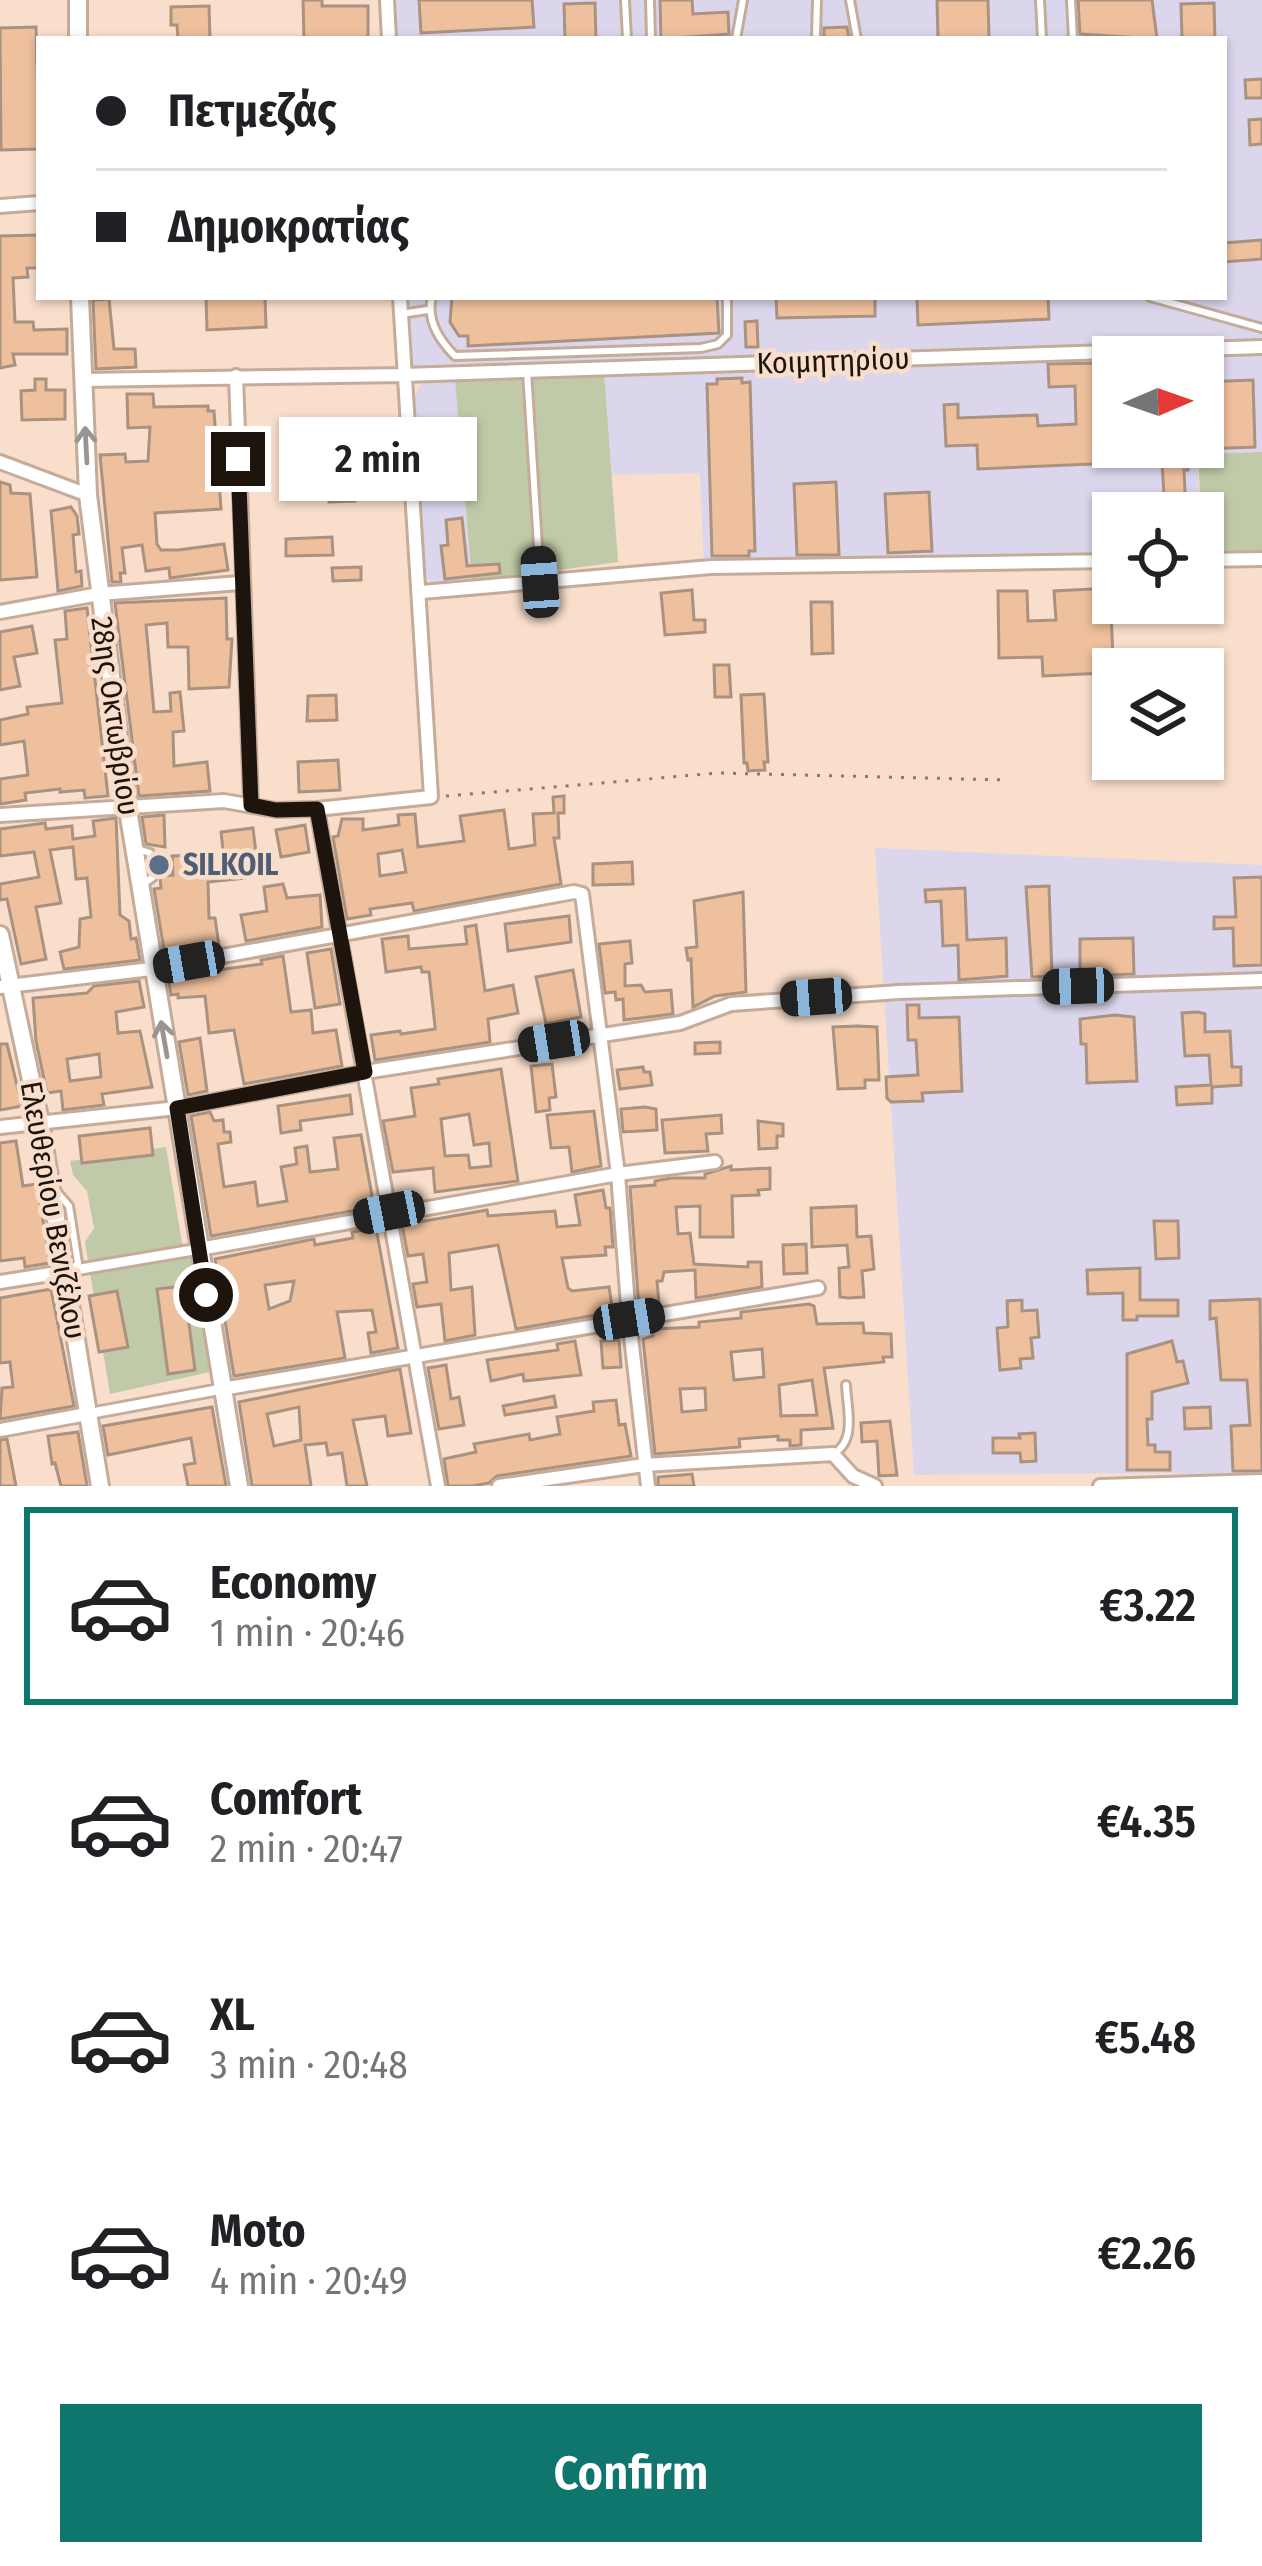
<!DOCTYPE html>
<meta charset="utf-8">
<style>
body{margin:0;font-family:"Fira Sans Condensed",sans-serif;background:#f2f2f2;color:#202124;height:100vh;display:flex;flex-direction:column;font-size:45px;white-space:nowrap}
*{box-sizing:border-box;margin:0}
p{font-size:39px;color:#757577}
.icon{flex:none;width:66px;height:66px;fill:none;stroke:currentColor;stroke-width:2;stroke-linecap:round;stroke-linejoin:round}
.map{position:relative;height:1486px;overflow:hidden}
.drawer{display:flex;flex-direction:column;background:#fff;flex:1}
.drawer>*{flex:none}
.hud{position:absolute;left:36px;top:36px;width:1191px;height:264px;border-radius:0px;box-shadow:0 3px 9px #0004;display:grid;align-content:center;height:264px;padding:0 60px;background:#fff}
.needle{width:78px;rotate:88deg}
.tools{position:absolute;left:1092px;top:336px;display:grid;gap:24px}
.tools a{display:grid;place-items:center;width:132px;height:132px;border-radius:0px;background:#fff;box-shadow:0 3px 9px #0004;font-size:60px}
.end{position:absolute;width:54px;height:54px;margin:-27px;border:15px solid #1d140e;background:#fff;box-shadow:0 0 0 6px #fff}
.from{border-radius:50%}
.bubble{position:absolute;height:84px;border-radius:0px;background:#fff;box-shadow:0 3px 9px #0004;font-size:39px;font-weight:600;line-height:84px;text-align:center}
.car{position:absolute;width:36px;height:72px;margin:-36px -18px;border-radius:15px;box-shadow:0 0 9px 3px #0007;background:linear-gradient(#222 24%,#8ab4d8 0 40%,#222 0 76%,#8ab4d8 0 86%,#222 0)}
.hud b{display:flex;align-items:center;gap:42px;height:114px;font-size:45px}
.hud b+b{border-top:3px solid #e0e0e0}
.hud i{width:30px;height:30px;background:#202124}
ul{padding:21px 0 0;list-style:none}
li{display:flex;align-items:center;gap:36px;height:198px;margin:0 24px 18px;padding:0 36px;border:6px solid transparent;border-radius:0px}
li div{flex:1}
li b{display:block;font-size:45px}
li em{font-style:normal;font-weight:600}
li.selected{border-color:#0f766e}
li>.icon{width:108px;height:108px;stroke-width:1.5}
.primary-button{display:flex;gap:24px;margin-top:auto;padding:24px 60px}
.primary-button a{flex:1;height:138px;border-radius:0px;background:#0f766e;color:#fff;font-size:48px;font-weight:600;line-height:138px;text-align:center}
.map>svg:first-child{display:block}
.industrial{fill:#dbd6ec;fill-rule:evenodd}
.green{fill:#c0caa8}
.building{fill:#eec09d;stroke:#aa9281;stroke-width:3;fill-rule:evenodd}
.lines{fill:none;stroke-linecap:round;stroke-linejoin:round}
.service-casing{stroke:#c5ac9a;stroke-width:12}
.pedestrian-casing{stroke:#c5ac9a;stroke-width:15}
.minor-casing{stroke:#c5ac9a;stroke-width:18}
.secondary-casing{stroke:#c5ac9a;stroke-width:22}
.path{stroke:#8b796d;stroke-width:3;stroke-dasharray:3 9;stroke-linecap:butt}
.service{stroke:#fff;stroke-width:6}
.pedestrian{stroke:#fff;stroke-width:9}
.minor{stroke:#fff;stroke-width:12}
.secondary{stroke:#fff;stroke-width:16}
.oneway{stroke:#999593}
.route{stroke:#1d140e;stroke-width:15}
.service-dot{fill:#5c6f8a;stroke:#f8decb;stroke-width:4.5}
.labels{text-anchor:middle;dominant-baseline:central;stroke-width:9;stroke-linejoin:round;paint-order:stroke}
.street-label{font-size:30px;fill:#1d140e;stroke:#f8decb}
.service-label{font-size:30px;font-weight:bold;fill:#4e5e75;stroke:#f8decb;text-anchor:start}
</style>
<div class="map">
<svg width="1262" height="1486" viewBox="0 0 1262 1486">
<rect width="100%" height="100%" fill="#f8decb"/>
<path class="industrial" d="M395,0H1262V342L418,371L409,363L406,297H1224V39H397Z
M1262,353V452L1198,454L1199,513H1113V556L704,565L700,473L612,475L604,371ZM1113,357H1203V447H1113Z
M455,380L472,582L433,585L424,575L413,398L423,381Z
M875,848L1262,865V1486H1180L1179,1473L914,1475Z"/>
<path class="green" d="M604,371L618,562L472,582L455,380Z
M1262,452V553L1203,554L1198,454Z
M166,1147L182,1243L197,1254L219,1370L110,1394L85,1242L94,1228L87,1191L73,1175L70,1161Z"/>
<path class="building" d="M303,0H322V6H368V39H304Z
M419,0H532L534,27L421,33Z
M660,0H692L693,14L728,12L729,34L661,39Z
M937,0H988L989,39H938Z
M1078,0H1152L1157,39L1080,34Z
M595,3L596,39H565L564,4Z
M1214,3L1215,39H1182L1181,4Z
M209,6L210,39H178L177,25H171V7Z
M36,27L39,149L1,150L0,28Z
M847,27L849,39H824V28Z
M1262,79V98H1246L1245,80Z
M1262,119V144L1250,145L1249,120Z
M39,235V268H27L28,277L13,278L15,322H33L34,330L67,329V354H13L15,365L0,368V236Z
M1262,240V259L1224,262V243Z
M206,297H265L266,327L207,330Z
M452,297H717L719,333L468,346V336H459L450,322Z
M776,297H875V316L777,318Z
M917,297H1048L1049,319L918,325Z
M109,299L114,349H135L136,367L96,369L93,300Z
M757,321L758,347H746L745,322Z
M1108,363L1113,447H1196V460H1188V470H1184L1186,513H1165L1162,461L978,469L977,445L946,446L944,405L958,404V418L1037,415L1038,426L1076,424L1075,386L1049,387L1048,364Z
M742,378V383L750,382L755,551H749V556H712L707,384H717V379Z
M35,379H46V390H65V419L22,420L21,391L35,390Z
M1253,380L1255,447L1203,449V382Z
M127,394H153L154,407L208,406V411H214L221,509L155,513L157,544L161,550H178L224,544L228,570L170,578L169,568L146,571L142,545L122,548L125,573H120L121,582H112L100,455L125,454L126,462L148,461L150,427L128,428Z
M0,482L10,485L11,493L30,494L37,577L0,580Z
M836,482L839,555H797L794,484Z
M354,485L355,501L329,502L328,486Z
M929,492L932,551L888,553L885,494Z
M71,507L77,516L79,534L73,535L76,572L81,571L82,586L58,591L51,511Z
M462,518L467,566L499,564L500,573L445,579L441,546L448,545L446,520Z
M332,537L333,555L286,556V539Z
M361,567V580L333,581L332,568Z
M1110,588L1113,659H1103L1104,673L1043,676L1042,657L999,658L998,591H1027L1028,621L1056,620L1054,591Z
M692,590L694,620H705V632L665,635L661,593Z
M226,598L227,639H232L229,687L189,689L188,647H168L167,623L146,625L154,712L171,711L170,693L180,692L184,731L173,732L174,766L207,762L210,791L139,796L115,603Z
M811,602H832L833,653L812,654Z
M87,608L108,796L85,798L84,790L60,792V789L25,793L26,800L0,804V779L28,775L24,741L0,745V720L28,714L27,707L62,703L55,640L67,639L65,611Z
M32,626L37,653L14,657L20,686L0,690V632Z
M714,665H729L731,697H715Z
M764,694L768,762H764L765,770L748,771L747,763H744L741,695Z
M336,695L337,720L307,721L308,696Z
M338,760L340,790L299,792L298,762Z
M564,796V813H558L559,838H554L561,884L414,911L412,903L370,909L371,915L347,919L333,837L338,836L342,819H363V830L399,825L398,815L415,814L418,847L464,841L460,816L504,810L509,849L535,845L533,814L554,813L553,797ZM402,850L406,872L380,876L378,854Z
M164,815L165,847L146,844L142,817Z
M116,818L120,915L129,921L131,939L136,938L140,960L64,969L60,952L79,947L80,919L91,917L87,878L76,879L73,847L50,850L61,903L36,907L46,959L21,964L7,899L0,900V884L39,877L34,852L0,856V829L45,823L46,829L72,826L73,839L95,836L93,821Z
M305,825L309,852L281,857L276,830Z
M253,828L257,862L245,864L247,878L208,882L209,918H215L219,946L165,956L154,889L161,888L160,876L173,875L172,856L201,855V871L225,868L221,832Z
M632,862L633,884L593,885V864Z
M1262,877V965L1234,966L1233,928L1214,929V917H1236L1234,878Z
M283,884L287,898L320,895L322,927L246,941L241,915L267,911L264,887Z
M1049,886L1052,976L1032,977L1026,887Z
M965,888L967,940L1006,938L1007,976L959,980L958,945L943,946L941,901L926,902L925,890Z
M743,892L746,992L715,996L693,1007L691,959L688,960L686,948L697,947L694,901Z
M569,916L571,942L508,951L505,924Z
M476,925L485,991L513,985L518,1013L488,1019L490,1042L375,1060L371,1035L400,1031L401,1034L435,1029V1026L429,972H422L421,967L386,972L382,939L408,936L409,949L467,944L465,927Z
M1133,938L1134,974L1080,976V939Z
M630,941L632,963L625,964V986L641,985L645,992L671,990L673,1014L624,1020L623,999L616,1000L615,992L605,993L599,944Z
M331,949L340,1004L315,1008L307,953Z
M283,956L291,1012L311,1010L313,1033L336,1030L342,1066L244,1084L234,1030L209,1033L205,996L178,998V994L171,995L168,977L262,964L261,960Z
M573,970L581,1017L546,1024L536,977Z
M139,981L144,1007L116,1012L118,1033L140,1031L152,1087L102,1094L104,1105L63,1110L61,1091L47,1093L36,1041L33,998L87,993L94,986ZM99,1054L101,1077L70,1081L67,1059Z
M907,1005H919V1018L959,1017L962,1091L922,1093L923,1101L891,1102L887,1098L886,1077L918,1075L916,1040H908Z
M1198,1012L1205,1014V1032L1230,1031L1232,1067H1241V1085L1212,1087V1103L1177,1105L1176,1087L1211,1085L1209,1055L1185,1056L1182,1013Z
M1115,1015L1134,1017L1137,1081L1087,1083L1086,1044H1081L1080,1019Z
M857,1026L877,1027L879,1080H865V1088L838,1089L833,1027Z
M200,1038L207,1091L188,1095L179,1042Z
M720,1042V1053L695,1054V1043Z
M0,1044H7L22,1106L0,1110Z
M552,1064L556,1097L549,1098L550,1110L536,1112L531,1066Z
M643,1067L644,1072H650L652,1085L620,1089L617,1070Z
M501,1069L518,1181L435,1192L433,1168L393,1172L383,1121L415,1116L411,1088L439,1084L438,1079ZM469,1114L474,1145L489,1143L491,1166L470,1168L468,1155L445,1156L441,1119Z
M350,1095L352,1114L300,1121L301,1130L281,1133L278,1106Z
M645,1107L656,1109L657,1130L623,1132L621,1109Z
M594,1111L601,1166L572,1172L569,1147L551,1148L547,1115Z
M210,1112L214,1121L223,1120L224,1132H230L231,1142L218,1144L224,1187L255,1182L258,1206L287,1201L281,1167L297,1164L295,1148L307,1146L310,1172L338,1169L334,1138L361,1135L374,1207L211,1236L191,1116Z
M721,1115L722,1133L706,1134L708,1151L665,1153L662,1120Z
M758,1121L783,1124V1136H777V1148L759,1149Z
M150,1128L153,1155L82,1163L79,1136Z
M16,1141L23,1186L37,1184L50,1263L25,1267L24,1258L0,1261V1143Z
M731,1166V1170L770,1168V1189L758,1190L759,1195L732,1196L733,1237H700V1206L676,1207L678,1234L690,1233L694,1264L748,1267V1262H761L762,1287L696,1298L695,1270L664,1272L662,1281H657L659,1304L639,1308L630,1187L655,1185V1181L671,1178H705V1174Z
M603,1190L606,1208H610L613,1247H605L606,1255L562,1258L568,1288L572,1291L609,1287L613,1312L516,1329L498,1245L449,1253L451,1290L472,1287L475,1335L445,1341L441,1304L417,1307L413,1284L427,1282L423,1254L408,1256L402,1225L487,1210L488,1216L555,1211L557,1227L580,1225L575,1195Z
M856,1206L857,1237L871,1236L874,1269L862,1271L864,1297L848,1298L840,1297L839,1268L849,1267L847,1245L812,1247L811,1208Z
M1154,1221H1178L1179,1258L1156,1259Z
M376,1228L398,1348L371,1353L368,1333L376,1332L372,1310L337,1312L345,1358L234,1376L215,1259L314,1239L315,1245L353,1238L352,1232ZM294,1281L290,1301L269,1309L265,1285Z
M806,1244L807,1273L784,1274L783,1245Z
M1140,1268V1300H1178V1316H1137V1320H1123V1293L1088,1294L1087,1270Z
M184,1286L195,1370L168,1374L157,1289Z
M51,1289L74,1406L0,1419L2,1388L13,1387L10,1362L0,1363V1298Z
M117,1291L128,1347L99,1352L89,1296Z
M1260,1299L1262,1471H1233L1231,1426L1250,1425L1247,1380H1221L1216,1318L1210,1319V1301Z
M1022,1300V1311L1037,1310L1039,1337L1031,1338L1033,1358L1020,1359L1021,1368L1000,1370L997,1328L1008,1327L1007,1301Z
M809,1304L814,1306L817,1324L863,1323L864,1333L891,1334L892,1357H883L884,1362L824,1368L833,1428L801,1430V1445L790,1446V1440H778V1436L739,1439L740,1447L655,1454L643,1339L653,1336V1329L699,1327V1322L741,1318V1312ZM762,1349L764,1377L734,1380L731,1352ZM812,1380L817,1415L781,1416L779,1385ZM705,1388L706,1410L682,1412L680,1389Z
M619,1340L621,1367L603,1368L601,1341Z
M575,1341L581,1375L524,1381L523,1374L491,1381L487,1360L558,1350L557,1344Z
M1172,1341L1177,1362L1183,1361L1188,1383L1152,1392V1419H1147L1148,1445H1155V1452H1170V1470H1127V1354Z
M446,1365L451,1399L459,1397L464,1425L439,1429L428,1368Z
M400,1369L411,1433L388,1436L385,1416L353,1420L367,1486H347L342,1453L328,1455L326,1443L305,1445L311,1486H252L239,1402ZM299,1407L301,1440L274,1446L267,1414Z
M554,1396L556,1407L505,1415L503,1406Z
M616,1400L619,1425L625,1424L631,1456L497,1476L489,1483L472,1486H448L444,1459L476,1452L474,1444L529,1434L530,1440L560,1434L557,1417L594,1411L593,1402Z
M212,1407L226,1486H188L184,1465L195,1463L191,1438L108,1455L103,1426Z
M1210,1407L1211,1428L1185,1429L1184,1408Z
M890,1421L897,1475L879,1476L877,1441L862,1442L861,1423Z
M78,1432L87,1486H61L55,1463L52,1464L48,1436Z
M1035,1433L1036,1461L1021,1462L1020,1453H993V1438H1020L1019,1434Z
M7,1439L16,1486H0V1440Z
M692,1474L694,1486H658V1477Z"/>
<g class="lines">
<defs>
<path id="service" d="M625,0L627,39
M650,0L651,39
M850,0L857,39
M1040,0L1042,39
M1071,0L1073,39
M736,39L743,0
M816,39L817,0
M432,297C426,320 439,340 455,356L701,348L718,344L727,335V297
M1150,297L1262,328
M401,314L427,310
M527,371L540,578
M141,850L150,853L153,877L146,882
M56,1191L69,1206L78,1263L70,1271
M833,1454C857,1441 847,1409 846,1385"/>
<path id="pedestrian" d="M63,1272L199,1249
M87,1414L222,1389"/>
<path id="minor" d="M387,0L389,39
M0,206L39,203
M236,376L251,805
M83,380L404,375L1262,347
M0,462L88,495
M1203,560L1262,559
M422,592L711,567L1113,561
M0,612L99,594L240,583
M317,809L438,1486
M0,815L224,801L276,810L317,809L431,797L400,297
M0,987L151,969L574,892L582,894L618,1174L629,1319L648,1486
M0,1127L177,1108L365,1072L680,1023L731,1004L899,992L1262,980
M199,1249L618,1174L715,1162
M0,1282L63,1272
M222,1389L818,1288
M0,1430L87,1414
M499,1486L644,1465L833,1454L853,1476L875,1486
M1100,1486L1262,1481"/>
<path id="secondary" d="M78,39V0
M80,297L88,495L127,804L239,1486
M0,935L40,1122L100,1486"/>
</defs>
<use href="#service" class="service-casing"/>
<use href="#pedestrian" class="pedestrian-casing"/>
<use href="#minor" class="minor-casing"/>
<use href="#secondary" class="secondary-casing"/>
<path class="path" d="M446,796L719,773L1007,780"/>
<use href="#service" class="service"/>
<use href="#pedestrian" class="pedestrian"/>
<use href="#minor" class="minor"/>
<use href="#secondary" class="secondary"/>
</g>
<defs><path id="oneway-shaft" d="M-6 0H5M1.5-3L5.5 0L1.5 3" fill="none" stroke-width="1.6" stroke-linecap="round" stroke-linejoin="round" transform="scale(3)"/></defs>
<g class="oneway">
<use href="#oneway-shaft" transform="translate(86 445) rotate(-93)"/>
<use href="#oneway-shaft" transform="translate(164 1039) rotate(-100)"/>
</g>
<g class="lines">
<path class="route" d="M206,1295L177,1108L365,1072L317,809L276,810L251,805L238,459"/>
</g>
<circle class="service-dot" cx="159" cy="865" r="12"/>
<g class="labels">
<g class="street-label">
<text transform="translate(833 361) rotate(-2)">Κοιμητηρίου</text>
<text transform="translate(115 716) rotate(82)">28ης Οκτωβρίου</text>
<text transform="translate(53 1210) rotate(80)">Ελευθερίου Βενιζέλου</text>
</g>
<g class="service-label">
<text x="183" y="865">SILKOIL</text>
</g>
</g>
</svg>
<div class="tools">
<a><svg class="needle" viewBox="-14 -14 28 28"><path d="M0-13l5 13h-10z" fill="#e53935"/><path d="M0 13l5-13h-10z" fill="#757577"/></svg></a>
<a><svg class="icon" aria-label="locate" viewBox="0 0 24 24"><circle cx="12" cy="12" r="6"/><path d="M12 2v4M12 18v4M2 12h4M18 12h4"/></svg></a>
<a><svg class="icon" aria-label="layers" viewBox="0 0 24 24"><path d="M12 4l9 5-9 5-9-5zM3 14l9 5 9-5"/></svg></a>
</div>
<i class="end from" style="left:206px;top:1295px"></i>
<i class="end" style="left:238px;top:459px"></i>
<div class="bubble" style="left:279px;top:417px;width:198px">2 min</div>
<i class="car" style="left:540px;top:582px;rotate:356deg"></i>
<i class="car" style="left:189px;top:962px;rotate:260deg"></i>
<i class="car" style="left:1078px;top:986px;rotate:268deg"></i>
<i class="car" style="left:816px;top:997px;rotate:266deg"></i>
<i class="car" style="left:554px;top:1041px;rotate:261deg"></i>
<i class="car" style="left:389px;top:1212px;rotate:259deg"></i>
<i class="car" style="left:629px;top:1319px;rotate:81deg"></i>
<div class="hud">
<b><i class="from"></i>Πετμεζάς</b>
<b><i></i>Δημοκρατίας</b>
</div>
</div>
<section class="drawer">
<ul>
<li class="selected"><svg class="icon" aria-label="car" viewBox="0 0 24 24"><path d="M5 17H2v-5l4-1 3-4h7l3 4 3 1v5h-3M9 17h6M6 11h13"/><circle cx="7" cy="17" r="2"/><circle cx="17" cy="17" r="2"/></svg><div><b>Economy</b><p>1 min · 20:46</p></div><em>€3.22</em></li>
<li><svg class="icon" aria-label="car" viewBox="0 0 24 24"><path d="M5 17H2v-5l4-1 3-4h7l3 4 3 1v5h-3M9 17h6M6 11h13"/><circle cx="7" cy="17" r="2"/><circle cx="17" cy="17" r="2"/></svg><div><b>Comfort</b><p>2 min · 20:47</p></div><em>€4.35</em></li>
<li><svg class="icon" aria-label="car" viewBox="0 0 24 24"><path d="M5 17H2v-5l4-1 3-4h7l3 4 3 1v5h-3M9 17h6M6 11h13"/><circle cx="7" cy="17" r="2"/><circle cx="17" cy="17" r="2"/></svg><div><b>XL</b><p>3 min · 20:48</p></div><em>€5.48</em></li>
<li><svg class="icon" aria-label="car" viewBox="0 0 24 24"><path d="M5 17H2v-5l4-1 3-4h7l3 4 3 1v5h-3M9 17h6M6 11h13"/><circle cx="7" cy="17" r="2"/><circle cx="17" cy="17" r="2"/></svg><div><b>Moto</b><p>4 min · 20:49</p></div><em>€2.26</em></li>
</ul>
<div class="primary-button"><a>Confirm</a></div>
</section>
